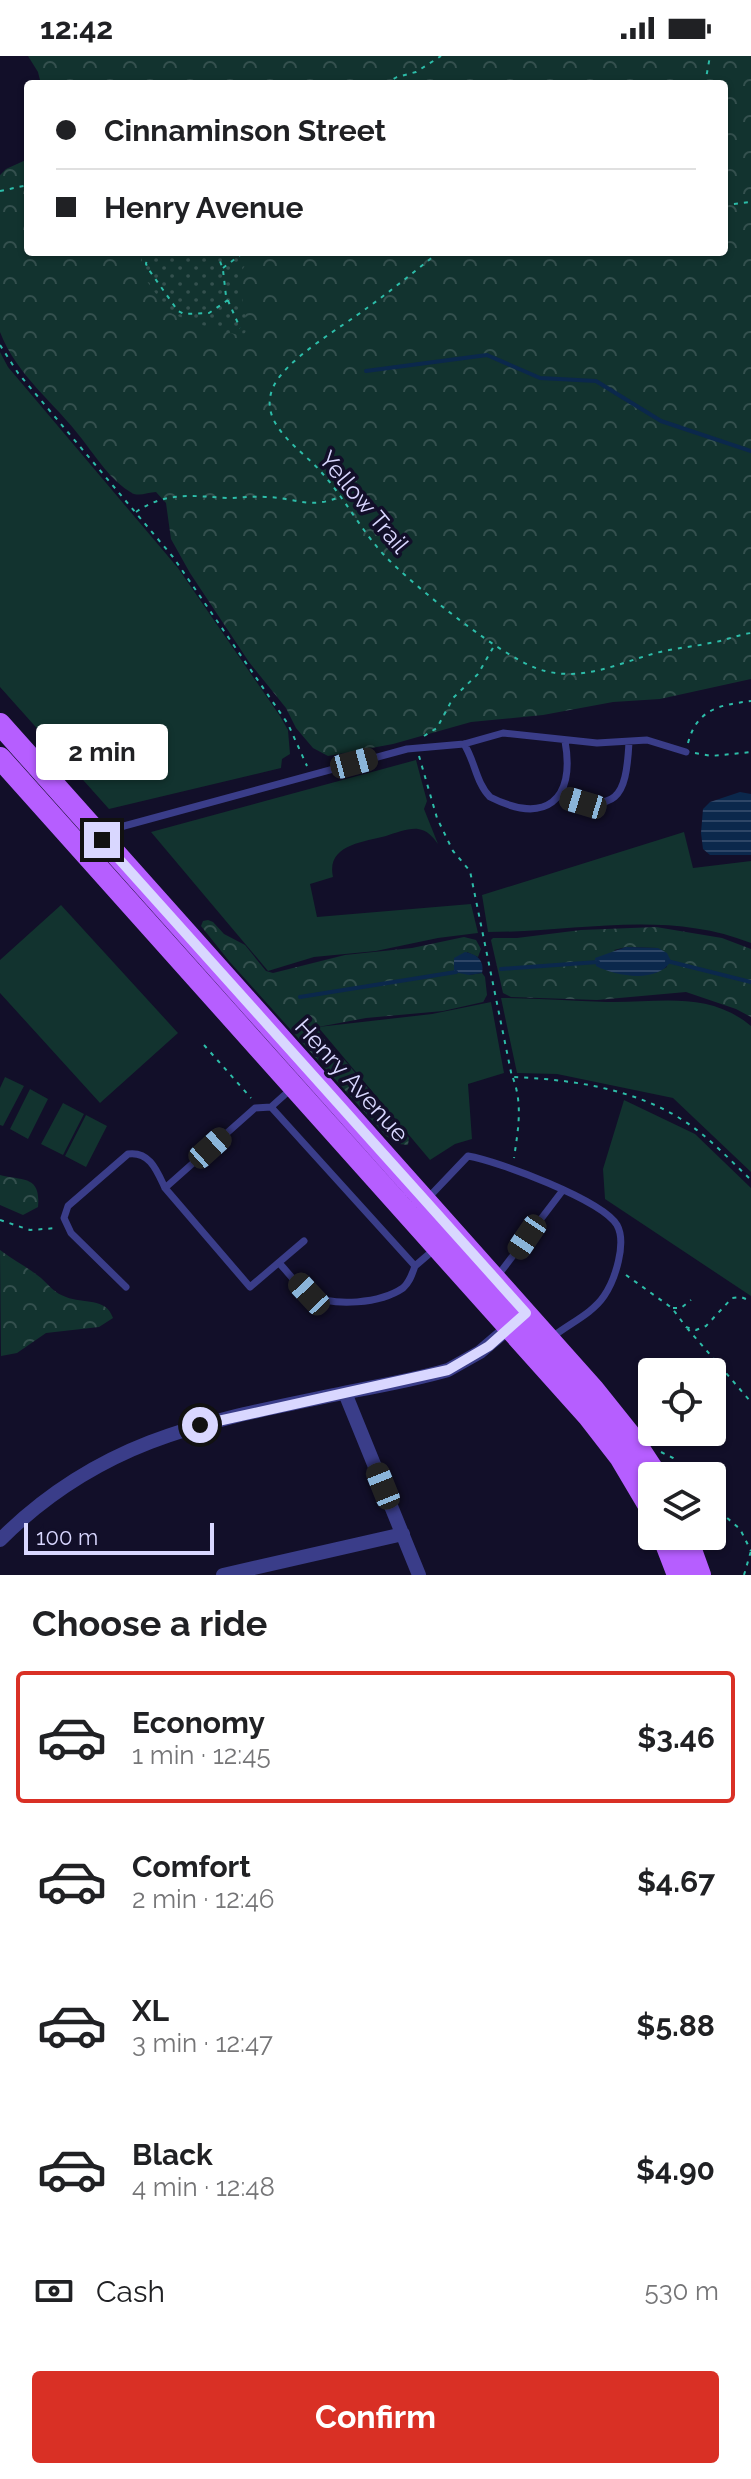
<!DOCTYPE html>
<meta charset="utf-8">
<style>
body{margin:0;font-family:Raleway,sans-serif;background:#f2f2f2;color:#202124;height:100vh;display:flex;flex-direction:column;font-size:30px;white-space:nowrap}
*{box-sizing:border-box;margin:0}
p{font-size:26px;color:#757577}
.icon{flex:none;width:44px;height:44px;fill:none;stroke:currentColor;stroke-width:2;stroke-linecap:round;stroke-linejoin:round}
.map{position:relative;height:1519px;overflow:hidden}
.drawer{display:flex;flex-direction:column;background:#fff;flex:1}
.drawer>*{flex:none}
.top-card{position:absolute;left:24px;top:24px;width:704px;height:176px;border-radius:8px;box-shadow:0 2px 6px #0004;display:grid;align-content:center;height:176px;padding:0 32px;background:#fff}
.controls{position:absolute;left:638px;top:1302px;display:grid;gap:16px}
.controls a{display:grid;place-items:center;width:88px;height:88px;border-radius:8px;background:#fff;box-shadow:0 2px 6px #0004;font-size:40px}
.scale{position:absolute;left:24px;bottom:20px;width:190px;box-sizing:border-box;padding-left:8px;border:4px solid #d9d7ff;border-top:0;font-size:22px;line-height:28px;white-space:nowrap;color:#d9d7ff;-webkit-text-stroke:6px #120f29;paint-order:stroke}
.end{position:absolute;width:36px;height:36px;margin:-18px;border:10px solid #d9d7ff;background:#111;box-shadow:0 0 0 4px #111}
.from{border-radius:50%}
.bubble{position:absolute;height:56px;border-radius:8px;background:#fff;box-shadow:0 2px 6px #0004;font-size:26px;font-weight:700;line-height:56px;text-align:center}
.car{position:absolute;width:24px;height:48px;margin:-24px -12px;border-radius:10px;box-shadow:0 0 6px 2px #0007;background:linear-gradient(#222 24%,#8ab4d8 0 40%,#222 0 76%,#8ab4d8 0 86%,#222 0)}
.top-card b{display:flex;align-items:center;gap:28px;height:76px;font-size:30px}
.top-card b+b{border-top:2px solid #e0e0e0}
.top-card i{width:20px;height:20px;background:#202124}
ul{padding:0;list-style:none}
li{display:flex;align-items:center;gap:24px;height:132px;margin:0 16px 12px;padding:0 16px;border:4px solid transparent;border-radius:8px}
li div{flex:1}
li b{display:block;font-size:30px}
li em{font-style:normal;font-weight:700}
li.active{border-color:#d93025}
li>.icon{width:72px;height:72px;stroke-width:1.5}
h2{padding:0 32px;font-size:36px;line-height:96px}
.pay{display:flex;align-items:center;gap:20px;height:88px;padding:0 32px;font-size:30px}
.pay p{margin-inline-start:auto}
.button{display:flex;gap:16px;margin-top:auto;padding:16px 32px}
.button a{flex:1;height:92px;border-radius:8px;background:#d93025;color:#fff;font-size:32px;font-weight:700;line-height:92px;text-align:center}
.status{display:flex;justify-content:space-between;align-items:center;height:56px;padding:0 40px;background:#fff;direction:ltr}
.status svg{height:22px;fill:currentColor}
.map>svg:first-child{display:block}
.grass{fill:#12332f}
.forest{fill:url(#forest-crowns);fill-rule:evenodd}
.park{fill:url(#park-dots)}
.water{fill:url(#water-rules)}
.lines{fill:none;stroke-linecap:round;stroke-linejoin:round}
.stream{stroke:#0b284c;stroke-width:4}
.path{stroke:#2dbda9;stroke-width:2;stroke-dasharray:4 6;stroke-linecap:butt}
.service{stroke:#3a3d89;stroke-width:7}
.minor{stroke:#3a3d89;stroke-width:14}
.primary{stroke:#b65eff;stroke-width:22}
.route{stroke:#d9d7ff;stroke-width:10}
.labels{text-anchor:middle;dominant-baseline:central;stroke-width:7;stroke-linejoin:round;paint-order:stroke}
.street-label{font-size:24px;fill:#d9d7ff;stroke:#120f29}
</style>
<div class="status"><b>12:42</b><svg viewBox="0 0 49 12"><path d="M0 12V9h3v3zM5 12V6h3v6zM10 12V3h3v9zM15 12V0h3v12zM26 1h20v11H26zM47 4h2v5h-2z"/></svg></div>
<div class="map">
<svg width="751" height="1519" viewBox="0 0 751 1519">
<defs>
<pattern id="forest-crowns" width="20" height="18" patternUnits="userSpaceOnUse" patternTransform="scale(2)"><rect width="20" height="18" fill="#12332f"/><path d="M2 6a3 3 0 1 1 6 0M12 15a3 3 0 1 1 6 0" fill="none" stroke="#34504e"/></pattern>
<pattern id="park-dots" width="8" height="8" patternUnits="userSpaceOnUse" patternTransform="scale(2)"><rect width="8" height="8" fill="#12332f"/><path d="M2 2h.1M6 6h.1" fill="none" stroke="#34504e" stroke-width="1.8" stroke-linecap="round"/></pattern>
<pattern id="water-rules" width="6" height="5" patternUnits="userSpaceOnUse" patternTransform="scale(2)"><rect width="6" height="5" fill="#0b284c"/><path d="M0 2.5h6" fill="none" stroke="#2e4667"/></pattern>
</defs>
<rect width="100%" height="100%" fill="#120f29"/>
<path class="grass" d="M0,296L8,311L178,512L280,660L288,674L290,698L282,703L281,712L109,753L0,631Z
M416,704L427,745L424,753L438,788C433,781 427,774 418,773C408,772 396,777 386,780C363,786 326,789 333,821L310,828L317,861L471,848L478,877L438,882L376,895L314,901L268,915L151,776Z
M684,776L693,812L751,805V887C666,853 576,876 488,876L482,839Z
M61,849L178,977L100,1047L0,937V904Z
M501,942C536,942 572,945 607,946C658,947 708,934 751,970V1116L673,1042L557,1018L517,1017Z
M491,946L504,1017L468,1028L472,1083L455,1088L430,1104L318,971L432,958Z
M5,1021L24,1030L3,1070L0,1069V1032Z
M30,1033L48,1043L28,1083L10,1073Z
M624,1044L695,1078L751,1132V1240L605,1143L603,1113Z
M63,1047L84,1058L63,1099L41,1088Z
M86,1059L107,1070L86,1111L65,1100Z"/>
<path class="forest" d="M28,0H751V623L660,643L613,646L543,659L471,666L393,688L328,700L313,692L296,672L286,652L249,606L190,517L171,483L166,447L156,436C148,436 139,441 132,437C111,425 96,401 82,383C54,346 17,320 0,276V119L6,113L28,103V196H724V28H41L38,16Z
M208,864L213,866L224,878L245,889L266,915L273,917L345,899L412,892L464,881L476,884L481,893L478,901L467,896L469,919L482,917L485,921L487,939L483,946L443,955L366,962L318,971L321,980L348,1008L409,1082L408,1089L399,1088L386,1080L229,905L201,870L203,865Z
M656,871L722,882L751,893V961L736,953L686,936L597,944L511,941L503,937L491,884L493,882H517L581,874ZM626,891L658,892L667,911L655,917L614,894Z
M0,1119C23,1125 41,1119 38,1151L23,1159L0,1149Z
M0,1194C13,1204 29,1212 41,1222C50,1230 54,1237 66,1241C83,1248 106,1241 113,1262L99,1271L46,1277L17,1297L1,1300Z"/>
<path class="park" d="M141,196H254C250,203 242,211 241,219C237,237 251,263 245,277L238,279L191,266L169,256L141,217Z"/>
<path class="water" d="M740,736L751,738V799H710L703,793L701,777L703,753L710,746Z
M626,891L658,892L667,897L671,905C657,928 616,920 596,910L595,902Z
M465,896C476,898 485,904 482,917L469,919L454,916V902Z"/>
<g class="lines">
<path class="stream" d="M366,315L487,299L540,322L596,325L661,365L751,395
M667,905L751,926
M501,913L598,906
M300,941L456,916"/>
<path class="path" d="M385,28L397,21L416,16L441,0
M705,28L710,0
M26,96H28
M0,135L28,129
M724,149L751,146
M148,196L146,208L149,214L178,255L184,258L209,257L228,244
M217,196L223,214L226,240L240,272
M439,196C415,215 392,234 367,252C342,271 282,305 272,334C259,370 303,394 322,417C345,443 361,474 384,499C411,528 508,607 545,615C585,625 619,607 656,597C674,592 692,591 710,587C724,585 737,579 751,577
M223,212L244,196
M0,289L18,317L173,501L288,668L307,710
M136,456C166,435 193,440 227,442C240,442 252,440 265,441C293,441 310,454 339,441
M424,680L437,672L453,642L478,618L494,590
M688,687C697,653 719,649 751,645
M695,697L711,700L751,696
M419,700L437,762L453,795L470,815L512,1021C568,1023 632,1032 681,1063C707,1079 729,1103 751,1124
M204,989L251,1042
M513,1022C523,1049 518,1074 514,1102
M0,1164L30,1174L57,1172
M626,1219L672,1252L686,1271L696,1274L706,1270L732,1242L741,1241L751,1245
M673,1252H681L691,1244
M687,1272L751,1346
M661,1396L673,1402L687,1420
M712,1449L740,1473L751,1495
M744,1519L751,1495"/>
<path class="service" d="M464,688C475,705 476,727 490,741C545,769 576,745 565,685
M559,740C617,757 626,743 629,686
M106,780L124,770L407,693L464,688L503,677L597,687L647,684L686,696
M290,1034L271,1051L415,1210L436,1192
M165,1132L250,1231L304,1185
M428,1142L468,1100C498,1105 602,1144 617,1169C627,1187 615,1224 604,1240C592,1258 568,1268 551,1282
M279,1207C288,1216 299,1232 310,1238C334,1252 381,1247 403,1232C410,1226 412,1218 415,1210
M496,1222L563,1134
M126,1231L71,1177L64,1162L68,1150L128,1098C150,1095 157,1115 165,1132L255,1052L271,1051"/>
<path class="minor" d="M345,1337L419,1519
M0,1484C105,1379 215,1364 353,1335C385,1329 417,1323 448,1314L480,1296L513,1268
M223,1519L403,1478"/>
<path class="primary" d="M0,668L594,1334L630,1379L657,1420
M0,702L589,1361L620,1401L652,1455
M663,1480L678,1519
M686,1480L700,1519"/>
</g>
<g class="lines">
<path class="route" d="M102,784L526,1257L489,1290L448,1314L200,1369"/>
</g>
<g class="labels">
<g class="street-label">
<text transform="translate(364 446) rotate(50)">Yellow Trail</text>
<text transform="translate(352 1024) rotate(48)">Henry Avenue</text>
</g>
</g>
</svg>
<div class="controls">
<a><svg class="icon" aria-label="locate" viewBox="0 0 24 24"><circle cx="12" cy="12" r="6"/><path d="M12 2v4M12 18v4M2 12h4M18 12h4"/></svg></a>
<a><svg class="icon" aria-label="layers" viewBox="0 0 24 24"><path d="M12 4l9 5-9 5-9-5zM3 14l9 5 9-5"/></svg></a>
</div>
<div class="scale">100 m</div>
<i class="end from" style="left:200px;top:1369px"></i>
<i class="end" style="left:102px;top:784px"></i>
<div class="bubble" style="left:36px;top:668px;width:132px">2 min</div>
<i class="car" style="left:354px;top:707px;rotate:75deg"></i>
<i class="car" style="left:583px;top:747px;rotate:287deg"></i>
<i class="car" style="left:210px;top:1092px;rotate:48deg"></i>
<i class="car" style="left:527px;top:1181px;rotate:214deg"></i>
<i class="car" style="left:309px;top:1238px;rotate:317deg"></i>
<i class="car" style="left:383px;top:1430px;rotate:338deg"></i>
<div class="top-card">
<b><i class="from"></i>Cinnaminson Street</b>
<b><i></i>Henry Avenue</b>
</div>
</div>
<section class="drawer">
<h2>Choose a ride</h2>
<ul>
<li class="active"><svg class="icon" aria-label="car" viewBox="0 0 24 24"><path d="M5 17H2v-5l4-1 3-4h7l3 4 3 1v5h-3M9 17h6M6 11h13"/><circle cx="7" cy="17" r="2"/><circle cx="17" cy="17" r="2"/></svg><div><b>Economy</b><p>1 min · 12:45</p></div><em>$3.46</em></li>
<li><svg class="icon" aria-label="car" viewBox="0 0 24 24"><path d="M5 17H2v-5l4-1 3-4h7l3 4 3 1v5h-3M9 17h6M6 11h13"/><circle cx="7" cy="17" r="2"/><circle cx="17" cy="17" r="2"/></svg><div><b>Comfort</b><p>2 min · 12:46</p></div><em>$4.67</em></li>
<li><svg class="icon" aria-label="car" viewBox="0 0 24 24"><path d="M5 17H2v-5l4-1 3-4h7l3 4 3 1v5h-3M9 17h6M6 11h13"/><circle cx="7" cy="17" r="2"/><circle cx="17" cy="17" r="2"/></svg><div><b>XL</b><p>3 min · 12:47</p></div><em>$5.88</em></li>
<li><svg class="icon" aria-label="car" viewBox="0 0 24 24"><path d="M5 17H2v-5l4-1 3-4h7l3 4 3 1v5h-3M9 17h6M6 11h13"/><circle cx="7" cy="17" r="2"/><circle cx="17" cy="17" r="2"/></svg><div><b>Black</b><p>4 min · 12:48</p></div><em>$4.90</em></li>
</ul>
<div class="pay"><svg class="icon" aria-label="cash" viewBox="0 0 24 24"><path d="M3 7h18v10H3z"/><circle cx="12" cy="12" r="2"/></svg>Cash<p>530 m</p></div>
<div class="button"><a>Confirm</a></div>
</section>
